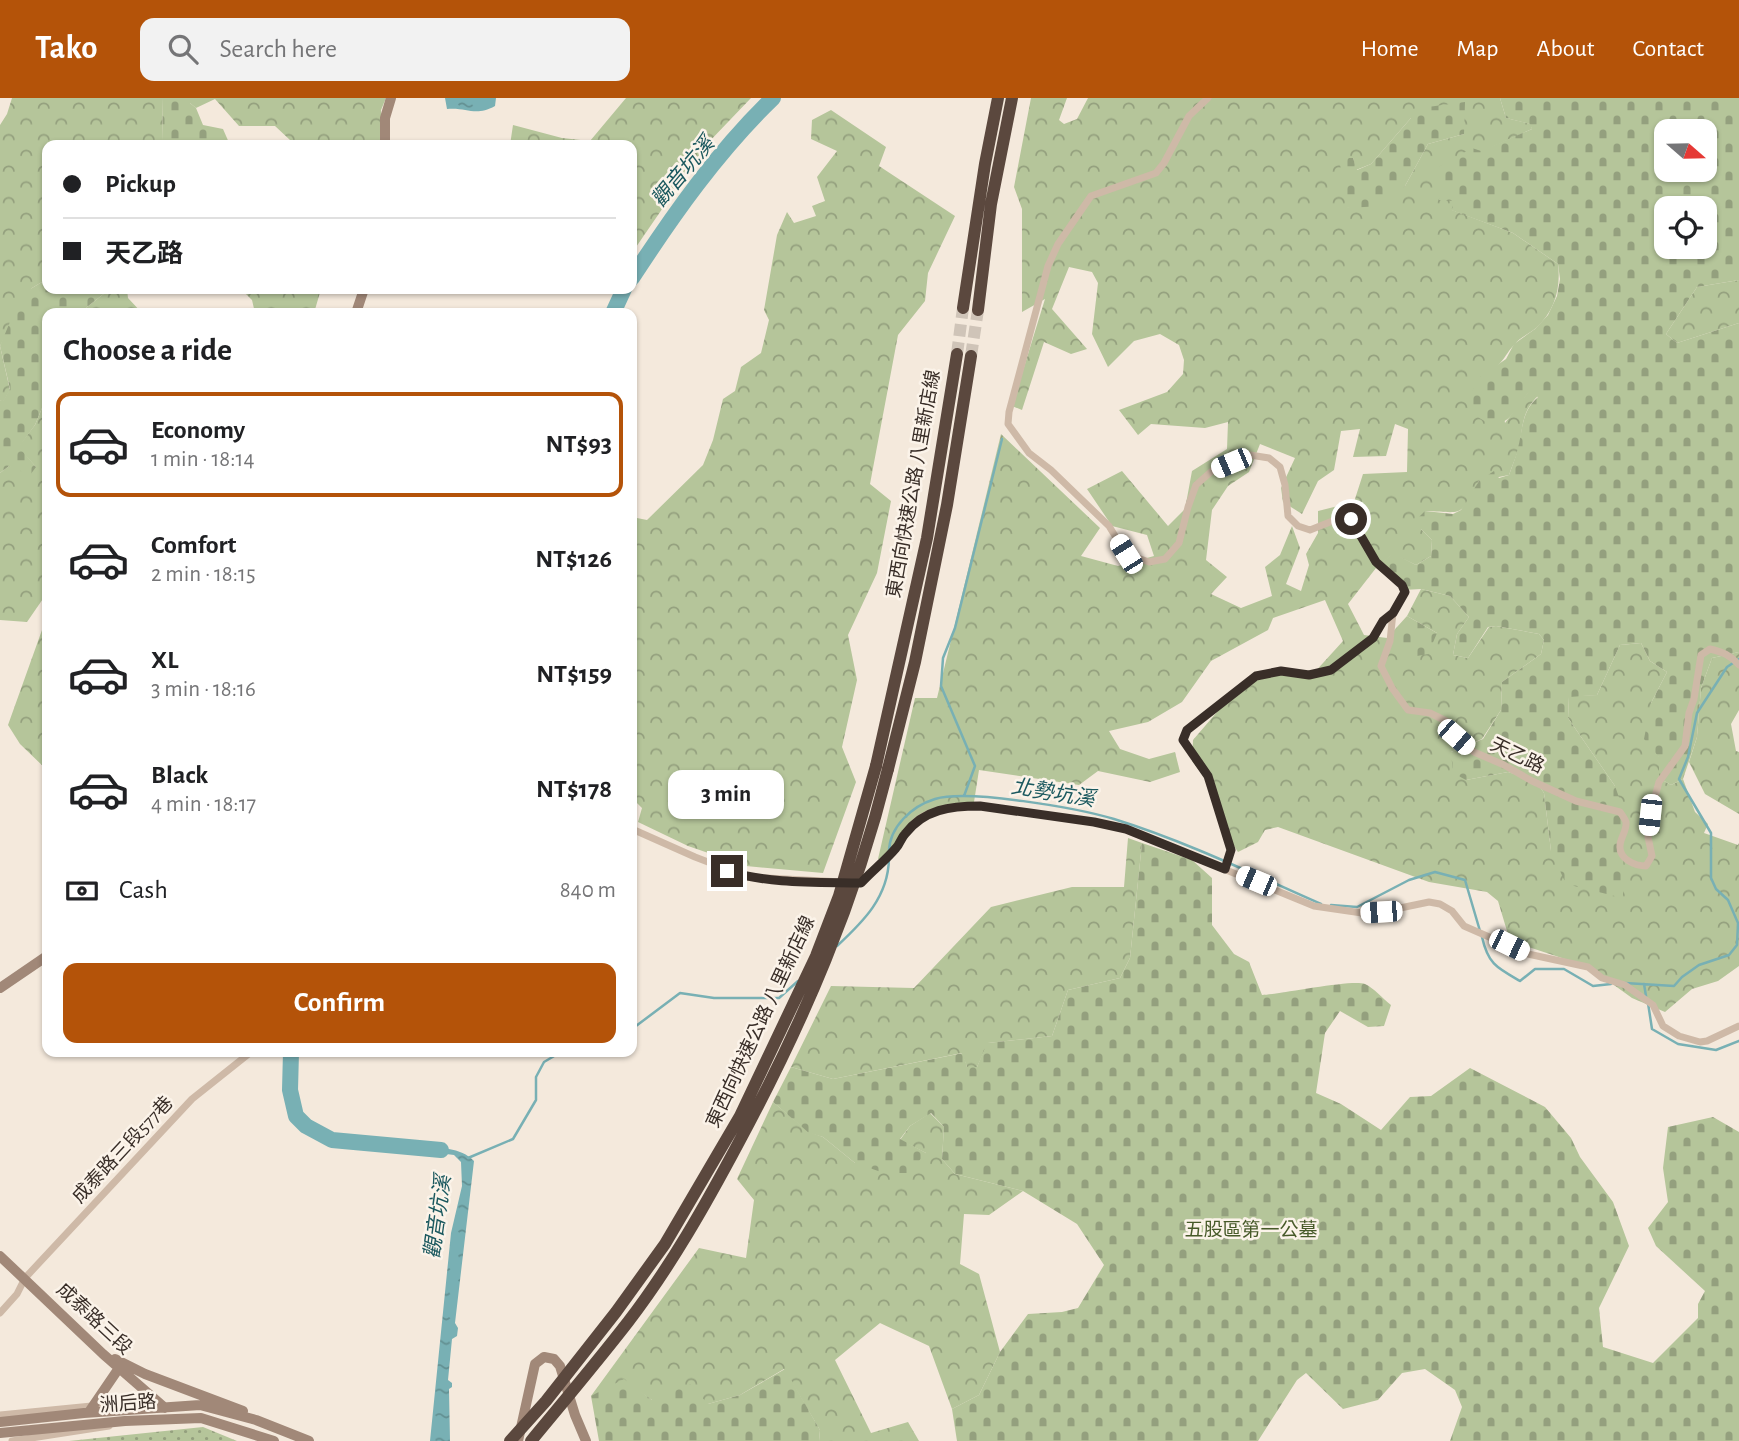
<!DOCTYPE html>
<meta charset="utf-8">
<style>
body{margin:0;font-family:"Alegreya Sans","Noto Sans TC",sans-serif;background:#f2f2f2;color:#202124;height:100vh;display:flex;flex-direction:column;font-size:26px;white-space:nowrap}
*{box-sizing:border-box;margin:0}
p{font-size:23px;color:#757577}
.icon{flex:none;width:38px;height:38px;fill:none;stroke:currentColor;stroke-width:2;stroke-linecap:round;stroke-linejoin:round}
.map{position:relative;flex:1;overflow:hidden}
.details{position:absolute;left:42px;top:210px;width:595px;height:749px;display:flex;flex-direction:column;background:#fff;border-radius:14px;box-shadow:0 2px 5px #0004}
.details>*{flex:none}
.banner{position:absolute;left:42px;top:42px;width:595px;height:154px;border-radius:14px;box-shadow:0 2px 5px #0004;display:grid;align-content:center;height:154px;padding:0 21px;background:#fff}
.needle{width:46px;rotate:110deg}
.tools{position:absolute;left:1654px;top:21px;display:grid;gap:14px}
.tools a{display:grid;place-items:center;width:63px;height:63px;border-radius:14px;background:#fff;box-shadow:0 2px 5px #0004;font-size:35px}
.end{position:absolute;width:32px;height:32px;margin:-16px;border:9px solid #392e28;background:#fff;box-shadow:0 0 0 4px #fff}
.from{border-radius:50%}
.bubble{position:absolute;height:49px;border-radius:14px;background:#fff;box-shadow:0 2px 5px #0004;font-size:23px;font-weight:700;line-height:49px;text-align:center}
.car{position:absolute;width:21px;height:42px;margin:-21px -10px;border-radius:9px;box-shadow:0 0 5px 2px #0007;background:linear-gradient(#fff 24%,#345 0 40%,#fff 0 76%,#345 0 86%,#fff 0)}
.banner b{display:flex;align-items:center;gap:24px;height:66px;font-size:26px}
.banner b+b{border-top:2px solid #e0e0e0}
.banner i{width:18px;height:18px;background:#202124}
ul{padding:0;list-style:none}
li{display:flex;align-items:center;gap:21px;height:105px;margin:0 14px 10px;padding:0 7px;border:4px solid transparent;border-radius:14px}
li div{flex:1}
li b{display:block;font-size:26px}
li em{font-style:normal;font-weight:700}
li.current{border-color:#b45309}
li>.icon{width:63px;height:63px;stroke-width:1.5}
h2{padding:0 21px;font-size:32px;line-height:84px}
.pay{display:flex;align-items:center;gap:18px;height:77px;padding:0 21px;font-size:26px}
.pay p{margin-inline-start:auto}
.button{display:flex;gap:14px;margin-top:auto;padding:14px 21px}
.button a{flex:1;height:80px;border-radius:14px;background:#b45309;color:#fff;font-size:28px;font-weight:700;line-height:80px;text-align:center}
header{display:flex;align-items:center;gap:42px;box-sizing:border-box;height:98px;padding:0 35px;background:#b45309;color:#fff}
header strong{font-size:33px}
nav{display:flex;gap:38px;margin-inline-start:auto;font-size:24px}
.search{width:490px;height:63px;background:#f2f2f2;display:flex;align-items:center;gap:18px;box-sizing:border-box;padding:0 24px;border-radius:14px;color:#757577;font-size:26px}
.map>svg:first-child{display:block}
.forest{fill:url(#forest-crowns);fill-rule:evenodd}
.cemetery{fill:url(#cemetery-stones);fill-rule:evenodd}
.park{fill:url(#park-dots)}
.water{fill:url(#water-ripples)}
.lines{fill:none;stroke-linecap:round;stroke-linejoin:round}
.stream{stroke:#78b0b4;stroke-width:2.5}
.river{stroke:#78b0b4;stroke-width:16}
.highway-tunnel{stroke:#cfc4b8;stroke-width:12;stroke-dasharray:12 6;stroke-linecap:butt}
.street{stroke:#ceb9a7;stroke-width:7}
.secondary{stroke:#a18878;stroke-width:10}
.highway{stroke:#5b483e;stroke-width:12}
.highway-bridge{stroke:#5b483e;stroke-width:12}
.route{stroke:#392e28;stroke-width:9}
.labels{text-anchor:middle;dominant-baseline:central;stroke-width:5;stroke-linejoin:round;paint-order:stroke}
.street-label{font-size:19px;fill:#392e28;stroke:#fbf3e9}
.park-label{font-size:19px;fill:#475a29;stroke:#fbf3e9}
.water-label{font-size:21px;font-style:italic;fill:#1a585e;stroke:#fbf3e9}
</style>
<header>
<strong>Tako</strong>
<div class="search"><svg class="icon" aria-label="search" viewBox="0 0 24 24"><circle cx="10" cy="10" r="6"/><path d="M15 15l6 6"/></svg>Search here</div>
<nav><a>Home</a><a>Map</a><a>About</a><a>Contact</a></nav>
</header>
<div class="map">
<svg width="1739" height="1343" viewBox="0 0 1739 1343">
<defs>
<pattern id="forest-crowns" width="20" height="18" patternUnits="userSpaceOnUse" patternTransform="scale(1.75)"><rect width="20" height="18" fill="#b5c59a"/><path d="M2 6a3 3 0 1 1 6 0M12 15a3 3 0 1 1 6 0" fill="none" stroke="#94a07e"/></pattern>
<pattern id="cemetery-stones" width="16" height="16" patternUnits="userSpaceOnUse" patternTransform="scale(1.75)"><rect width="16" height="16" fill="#b5c59a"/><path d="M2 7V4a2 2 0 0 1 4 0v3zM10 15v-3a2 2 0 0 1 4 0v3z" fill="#94a07e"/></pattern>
<pattern id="park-dots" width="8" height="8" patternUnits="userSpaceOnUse" patternTransform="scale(1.75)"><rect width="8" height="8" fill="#b5c59a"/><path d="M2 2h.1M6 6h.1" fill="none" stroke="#94a07e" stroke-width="1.8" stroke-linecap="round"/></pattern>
<pattern id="water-ripples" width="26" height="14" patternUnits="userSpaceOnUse" patternTransform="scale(1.75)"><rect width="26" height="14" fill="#78b0b4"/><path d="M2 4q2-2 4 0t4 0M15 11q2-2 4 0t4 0" fill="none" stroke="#639092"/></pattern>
</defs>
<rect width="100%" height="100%" fill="#f4e9dc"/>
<path class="forest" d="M12,0H163L162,43L157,47H47V181L32,190L0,248L10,292L3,304L0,302V27L7,16Z
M190,0H386L381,12V47H289L290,42L275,28H239L215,1L196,10L190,5Z
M626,0H751L706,47L634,152L632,151V47H510L513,27L562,40L590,43Z
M1031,0H1067L1059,22L1064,26L1077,21L1088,0H1500L1506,20L1531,26L1532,31L1481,54L1441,82L1456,103L1452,112L1513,135L1558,166C1561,190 1555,213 1536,230C1529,236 1519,240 1514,247C1507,254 1505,261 1497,268L1505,325L1529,293L1538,298C1521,314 1523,330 1519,350C1516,359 1512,368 1509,377L1479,383C1459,421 1464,414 1425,413L1421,431L1432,442L1431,458L1416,467L1393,456L1376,470L1348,506L1364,537L1387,540L1437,535L1407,518L1421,491L1450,498L1469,519L1457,536L1453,557L1468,560L1489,529L1496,528L1539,536L1544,542L1541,556L1502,584L1501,612L1482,641L1451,654L1466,682L1508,674L1536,683L1544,695L1551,753L1615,688L1568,620L1569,598L1597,597L1620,547L1641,545L1650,563L1667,574L1651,605L1659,659V680L1671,687L1683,681L1695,714L1708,726L1704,735L1738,747L1739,745V868L1718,883L1692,891L1665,914L1632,900L1589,869L1510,843L1498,803L1487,794L1429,784L1278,729L1265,732L1258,744L1238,754L1226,736L1218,697L1192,663L1193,642L1235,593L1268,577L1313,576L1343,543L1325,502L1273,520L1268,532L1211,563L1182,604L1148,624L1109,633L1120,651L1149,661L1175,654L1180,674L1150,684L1098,673L1079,687L979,672L974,704C954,708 923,709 910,726C900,739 900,752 887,764L878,761L915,600H937L1001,336L1100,430L1081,458L1118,468L1154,458L1147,437L1112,428L1087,391L1122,373L1168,428L1185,411L1192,373L1227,351L1228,324L1205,330L1151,326L1138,337L1119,312L1167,294L1183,276L1184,262L1179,247L1160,236L1134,243L1108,269L1092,236L1098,185L1092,174L1069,169L1052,211L1087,251L1071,256L1044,244L1022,312L1012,308L1045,201L1022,214V111L1014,89ZM1411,20L1464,36L1428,46L1405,88L1347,110L1353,60L1356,72L1371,66ZM1395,326L1408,331L1407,374L1363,376L1354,404L1318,413V435L1306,456L1309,467L1301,493L1286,486L1300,450L1292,428L1280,457L1265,469L1272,498L1241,510L1211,496L1227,479L1206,462L1212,412L1228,388L1249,374L1260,346L1295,360L1281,390L1283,404L1302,416L1318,383L1334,372L1341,333L1360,331L1353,359L1386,358Z
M831,12L886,49L879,68L955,118L928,175L925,203L898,237L870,386L891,403L877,475L848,537L857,582L842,649L856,684L823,775L746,768L688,748L638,724L642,710L632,700V419L647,422L703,367L713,342L723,301L735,293L741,269L761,255L769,222L764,212L777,137L787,114L794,125L816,118L812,108L825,103L817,79L837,53L811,41L812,22Z
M1739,182V225L1677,245L1666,236L1697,189Z
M110,191H127L128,200L142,215H84L87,209Z
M241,191H321L314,215H255L252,202Z
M47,298V495L27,524L0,522V375L9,368L36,369L18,349L35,327Z
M47,525V672L20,646L8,627L42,532Z
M1739,554V612L1731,626L1736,653L1739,654V716L1705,696L1689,664L1697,639L1701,590L1712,560Z
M1128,740L1142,745L1130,860L1120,880L1068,892L1052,938L988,945L977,969H967L962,955L833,981L791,969L831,888L914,890L991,809L1072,789H1124Z
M773,1004L809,1034L823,1039L855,1065L926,1055L900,1042L910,1028L930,1015L944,1029L942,1061L955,1076L1023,1093L989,1117L964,1116L960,1166L979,1176L1000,1254L979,1297L952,1311L929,1248L880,1225L835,1262L871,1335L908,1324L919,1343H819L820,1332L784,1271L740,1297L708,1306L652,1302L640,1294L591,1298L699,1150L746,1160L754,1102L737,1081Z"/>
<path class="cemetery" d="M163,0H190V5L196,10L203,27L223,31L230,47H157L162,43Z
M1500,0H1739V182L1697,189L1666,236L1677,245L1739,225V554L1712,560L1701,590L1697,639L1683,681L1671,687L1659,680V659L1644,641L1651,605L1667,574L1650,563L1641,545L1620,547L1597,597L1569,599L1568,620L1615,688L1624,714L1623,800L1566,786L1551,753L1544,695L1536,683L1508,674L1466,682L1453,675L1451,654L1483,641L1501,612L1502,584L1541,556L1544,542L1539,536L1496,528L1488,529L1468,560L1453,557L1457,536L1469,519L1450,498L1421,491L1404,492L1376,470L1393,455L1416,467L1431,458L1432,442L1421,431L1417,421L1425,413L1453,416L1461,412L1479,383L1494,373L1499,380L1509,377C1512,368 1516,359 1518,350C1523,331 1521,314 1538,299L1529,294C1516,310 1505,337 1481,321C1473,316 1471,312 1468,303L1477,281L1506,261L1514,246L1535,231L1548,217L1557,198L1560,181L1558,166L1513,135L1451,112L1455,103L1439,102L1441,82L1428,75L1472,50L1481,53L1532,31L1530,26L1506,20ZM1666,33H1704V72H1666ZM1666,110H1704V149H1666Z
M1465,4L1464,36L1428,46L1405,88L1381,108L1347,110L1339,60H1353L1357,72L1371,66L1411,20L1413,11Z
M47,181V191H110L87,209L84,215H47V298L35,327L19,349L36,369L30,377L9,368L0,375V302L3,303L10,291L0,248L17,207L32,190Z
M1407,518L1437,535L1428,556L1406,560L1387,540Z
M1142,745L1192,762L1212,780V827L1234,856L1249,864L1262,897C1282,896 1352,881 1365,886C1374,890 1383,901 1391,907L1384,928L1368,929L1340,913L1325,935L1316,995L1341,1006L1381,1032L1410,999L1431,998L1470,970L1545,1009L1571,1040L1580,1059L1613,1104L1629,1148L1599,1210L1603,1249L1653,1265L1698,1220V1206L1705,1193L1656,1148L1648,1130L1668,1104L1663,1070L1668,1029L1713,1019L1739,1034V1343H1450L1462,1309L1455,1292L1425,1271L1402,1275L1378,1302L1343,1311L1306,1275L1297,1282L1258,1343H957L952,1311L979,1297L1000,1254L1028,1216L1062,1214L1078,1210L1104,1167L1077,1126L1023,1093L955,1076L942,1061L944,1029L931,1015L910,1028L900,1041L926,1055L908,1075H884L855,1065L823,1039L809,1035L773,1004L791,969L833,981L963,955L967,969H977L987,945L1052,938L1068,892L1120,880L1130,860Z
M785,1271L820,1332L819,1343H599L591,1298L624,1281L652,1302L690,1286L708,1306L740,1297Z"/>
<path class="park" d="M203,1329L237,1343H69Z"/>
<path class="water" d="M445,0H496L495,8C475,19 467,9 447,11Z
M421,1047C438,1050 461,1049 474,1063L455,1225L458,1230L457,1238L452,1241L448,1282L452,1285V1289L449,1291L450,1343H430L451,1135L462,1088L461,1064L454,1057L423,1053Z"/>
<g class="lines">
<path class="stream" d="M964,698L975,668L941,588L943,560L955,530L1002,341
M889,754C889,729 912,708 935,701C969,691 1077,710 1114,721C1185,743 1253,776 1321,806
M1331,807L1357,809L1409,782L1435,774L1465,782L1480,833
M1482,839C1488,866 1497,870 1520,883L1535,871H1564L1593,888L1611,886
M837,848C864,823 888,799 889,761
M1625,885L1674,888L1682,879L1699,867L1729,857L1737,847L1738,825L1728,802L1716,791L1711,780V735L1679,681L1688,659L1697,615L1727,569L1739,561
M1644,886L1646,898
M1648,905L1652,931L1678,946L1716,952L1739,943
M632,931L680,895L714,900H779L798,883
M468,1060L513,1041L536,1002V979L544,964L561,954"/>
<path class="river" d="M632,180C673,117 718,53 773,0
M613,215L624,191
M291,954L290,992L296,1018L306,1028L332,1042L441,1052"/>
<path class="highway-tunnel" d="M957,256L963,210
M971,258L978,212"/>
<path class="street" d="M1208,0L1189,18L1164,65L1156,75L1091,98L1058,146L1048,168L1009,314L1008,326L1029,355L1051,372L1109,428L1126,456L1149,464L1165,461L1179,445L1188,409L1196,387L1213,372L1250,357L1269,360L1280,369L1285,387L1288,418L1298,428L1310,432L1335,422L1351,421L1376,464L1402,487L1404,494L1393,515
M632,731L695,759L747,779L861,785C872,774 886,762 896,750C903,741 907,731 916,723C933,709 959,708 980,708L1094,724L1126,731L1314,808L1362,815L1381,814L1429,804L1440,806L1452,813L1464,828L1528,856L1588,869L1602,880L1625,887L1653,907L1663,928L1679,938L1700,944L1707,943L1739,928
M1225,771L1231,752L1208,678L1183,642L1187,632L1256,578L1281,573L1309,577L1331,572L1373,540L1383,523L1393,515L1390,543L1381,568L1392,590L1408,612L1430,615L1448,624L1456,639L1474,654L1504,667L1532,683L1576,703L1620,714C1622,717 1625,721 1626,724C1627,733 1620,740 1620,748C1619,761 1635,768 1646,768L1652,758L1648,739L1650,717L1659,684L1685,648L1689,615L1694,601L1701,557L1710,551C1723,554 1730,557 1739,567
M0,1215L17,1196L25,1180L192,1001L251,954
M0,1317L112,1306L123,1311
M12,1343L109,1328"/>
<path class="secondary" d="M385,47V20L391,0
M356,215L364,191
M0,890L47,858
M0,1158L103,1256L165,1310
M115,1261L145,1276L243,1313
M89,1314L119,1270
M0,1324L84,1315L200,1307L256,1322L309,1343
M0,1335L125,1323L201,1320L274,1343
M518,1343L535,1266L544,1259L554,1261L560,1268L575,1317L586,1343"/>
<path class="highway" d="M963,210L985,66L998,0
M978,212L991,106L1012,0
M876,668L927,440L957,256
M888,671L915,564L947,407L971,258"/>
<path class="highway-bridge" d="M510,1343L546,1303L616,1214L665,1146L740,1018L816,858L839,798L876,668
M531,1343C564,1303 597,1264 628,1224C671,1168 706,1106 739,1044C804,923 855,804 888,671"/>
</g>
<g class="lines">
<path class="route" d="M727,773C769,786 817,784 861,785C872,773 886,762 896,750C900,746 901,740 905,736C924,711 951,708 980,708L1094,724L1126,731L1225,771L1231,752L1208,678L1183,642L1187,632L1256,578L1281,573L1309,577L1331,572L1373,540L1383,523L1393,515L1405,494L1402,487L1376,464L1351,421"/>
</g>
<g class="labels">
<g class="street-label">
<text transform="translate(914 386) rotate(-80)">東西向快速公路 八里新店線</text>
<text transform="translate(1517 658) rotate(26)">天乙路</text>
<text transform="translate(761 924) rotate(-65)">東西向快速公路 八里新店線</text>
<text transform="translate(123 1052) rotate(-47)">成泰路三段577巷</text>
<text transform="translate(94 1221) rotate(43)">成泰路三段</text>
<text transform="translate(128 1306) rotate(-4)">洲后路</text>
</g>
<g class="park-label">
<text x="1251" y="1132">五股區第一公墓</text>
</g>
<g class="water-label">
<text transform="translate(683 74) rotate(-50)">觀音坑溪</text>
<text transform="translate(1053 695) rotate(9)">北勢坑溪</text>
<text transform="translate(438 1119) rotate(-82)">觀音坑溪</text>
</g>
</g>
</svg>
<div class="tools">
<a><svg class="needle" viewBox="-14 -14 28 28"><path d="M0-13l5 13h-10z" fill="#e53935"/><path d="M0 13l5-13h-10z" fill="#757577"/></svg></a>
<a><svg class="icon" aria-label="locate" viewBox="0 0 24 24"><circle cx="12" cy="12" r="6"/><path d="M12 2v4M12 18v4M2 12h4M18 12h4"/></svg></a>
</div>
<i class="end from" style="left:1351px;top:421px"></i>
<i class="end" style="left:727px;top:773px"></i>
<div class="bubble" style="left:668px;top:672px;width:116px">3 min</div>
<i class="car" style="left:1231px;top:365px;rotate:247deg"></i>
<i class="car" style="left:1126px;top:456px;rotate:328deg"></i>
<i class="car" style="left:1456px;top:639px;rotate:131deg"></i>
<i class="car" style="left:1650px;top:717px;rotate:186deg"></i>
<i class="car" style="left:1256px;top:783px;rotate:293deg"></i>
<i class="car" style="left:1381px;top:814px;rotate:266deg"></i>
<i class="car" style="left:1509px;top:847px;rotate:116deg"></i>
<div class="banner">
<b><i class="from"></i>Pickup</b>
<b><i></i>天乙路</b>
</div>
<section class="details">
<h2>Choose a ride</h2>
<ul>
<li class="current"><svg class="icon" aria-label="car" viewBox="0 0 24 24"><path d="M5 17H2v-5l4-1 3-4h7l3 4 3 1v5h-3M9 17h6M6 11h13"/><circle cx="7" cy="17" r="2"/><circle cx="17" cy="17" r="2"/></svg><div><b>Economy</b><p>1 min · 18:14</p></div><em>NT$93</em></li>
<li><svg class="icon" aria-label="car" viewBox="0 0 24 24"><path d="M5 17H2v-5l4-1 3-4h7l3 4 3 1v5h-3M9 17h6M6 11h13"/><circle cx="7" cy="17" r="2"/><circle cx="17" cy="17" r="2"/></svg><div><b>Comfort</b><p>2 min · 18:15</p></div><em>NT$126</em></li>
<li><svg class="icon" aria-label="car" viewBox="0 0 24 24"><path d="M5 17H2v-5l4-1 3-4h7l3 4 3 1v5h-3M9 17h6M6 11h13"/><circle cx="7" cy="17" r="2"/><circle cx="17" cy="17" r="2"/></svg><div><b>XL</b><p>3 min · 18:16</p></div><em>NT$159</em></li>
<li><svg class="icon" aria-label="car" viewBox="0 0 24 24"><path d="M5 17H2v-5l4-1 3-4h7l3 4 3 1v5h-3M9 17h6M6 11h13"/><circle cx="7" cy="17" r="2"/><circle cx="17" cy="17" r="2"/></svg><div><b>Black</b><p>4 min · 18:17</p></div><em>NT$178</em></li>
</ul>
<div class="pay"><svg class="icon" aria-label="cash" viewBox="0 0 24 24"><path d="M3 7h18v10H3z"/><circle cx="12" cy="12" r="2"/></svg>Cash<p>840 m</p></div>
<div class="button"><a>Confirm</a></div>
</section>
</div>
